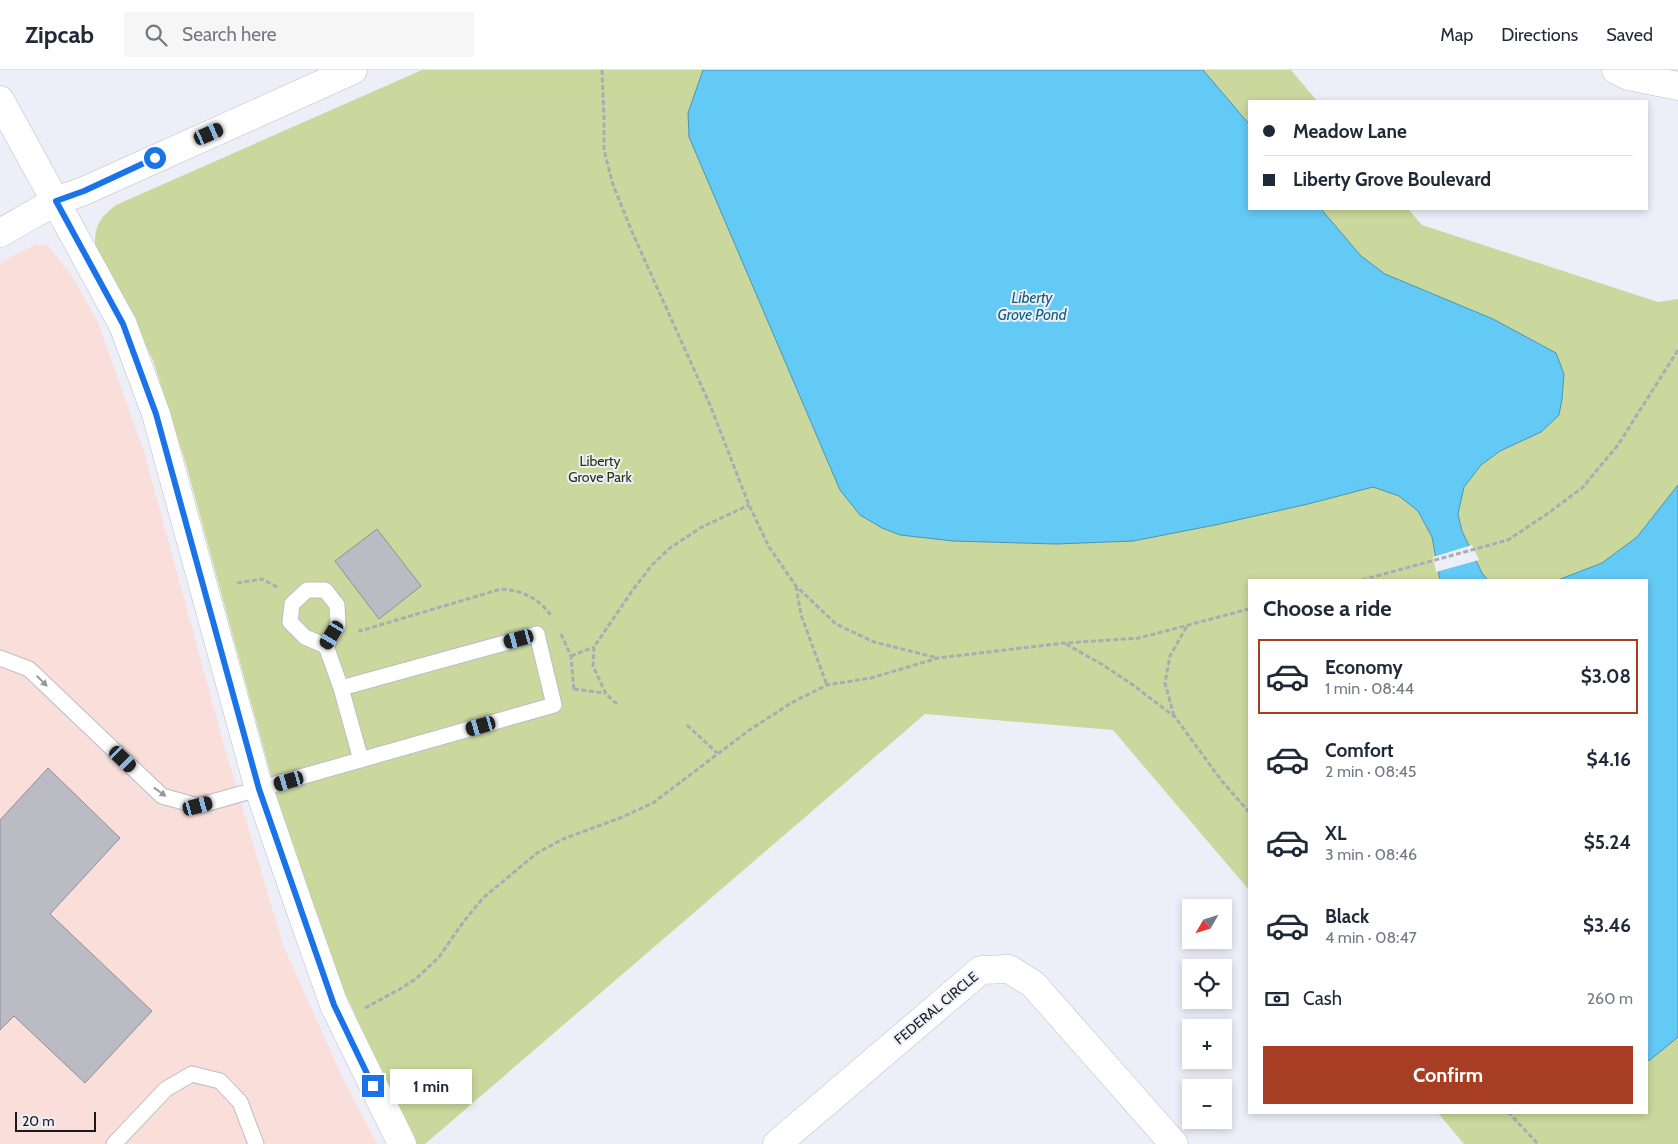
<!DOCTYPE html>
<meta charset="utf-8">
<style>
body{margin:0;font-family:Cabin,sans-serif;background:#f6f6f7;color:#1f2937;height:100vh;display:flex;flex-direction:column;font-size:19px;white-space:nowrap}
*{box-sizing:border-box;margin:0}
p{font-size:16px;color:#747a83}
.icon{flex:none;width:28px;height:28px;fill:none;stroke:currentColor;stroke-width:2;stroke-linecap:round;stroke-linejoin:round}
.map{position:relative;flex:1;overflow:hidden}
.side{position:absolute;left:1248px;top:509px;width:400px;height:535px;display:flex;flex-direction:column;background:#fff;border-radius:0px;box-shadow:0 2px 8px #0003}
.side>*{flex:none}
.guide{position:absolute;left:1248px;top:30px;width:400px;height:110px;border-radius:0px;box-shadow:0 2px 8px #0003;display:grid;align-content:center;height:110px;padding:0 15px;background:#fff}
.needle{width:32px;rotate:231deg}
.buttons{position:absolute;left:1182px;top:829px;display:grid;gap:10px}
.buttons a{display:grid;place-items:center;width:50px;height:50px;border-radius:0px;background:#fff;box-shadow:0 2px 8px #0003;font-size:25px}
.scale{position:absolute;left:15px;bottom:12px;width:81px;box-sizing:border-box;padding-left:5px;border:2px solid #1a1a1e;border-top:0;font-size:14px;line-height:18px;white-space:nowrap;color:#1a1a1e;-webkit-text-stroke:4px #eeeef8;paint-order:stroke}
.end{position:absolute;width:22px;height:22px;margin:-11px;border:6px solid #1a73e8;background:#fff;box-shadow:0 0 0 2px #fff}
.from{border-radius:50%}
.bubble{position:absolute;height:35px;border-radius:0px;background:#fff;box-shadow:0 2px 8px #0003;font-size:16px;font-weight:700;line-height:35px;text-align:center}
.car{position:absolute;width:15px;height:30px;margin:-15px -8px;border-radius:6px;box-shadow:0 0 4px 1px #0007;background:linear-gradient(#222 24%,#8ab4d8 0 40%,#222 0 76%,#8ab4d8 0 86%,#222 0)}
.guide b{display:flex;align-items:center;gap:18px;height:48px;font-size:19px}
.guide b+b{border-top:1px solid #e0e1e3}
.guide i{width:12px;height:12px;background:#1f2937}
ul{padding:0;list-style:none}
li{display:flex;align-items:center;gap:15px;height:75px;margin:0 10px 8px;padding:0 5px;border:2px solid transparent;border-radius:0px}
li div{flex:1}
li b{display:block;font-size:19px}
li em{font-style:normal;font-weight:700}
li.active{border-color:#a73e23}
li>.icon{width:45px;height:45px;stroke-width:1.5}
h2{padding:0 15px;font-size:22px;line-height:60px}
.pay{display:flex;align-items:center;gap:12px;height:55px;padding:0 15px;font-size:19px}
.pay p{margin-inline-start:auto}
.cta{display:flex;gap:10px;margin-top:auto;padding:10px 15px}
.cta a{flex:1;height:58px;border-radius:0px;background:#a73e23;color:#fff;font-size:20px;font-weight:700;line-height:58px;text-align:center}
header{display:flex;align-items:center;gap:30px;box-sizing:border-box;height:70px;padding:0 25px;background:#fff;border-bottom:1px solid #e0e1e3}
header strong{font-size:24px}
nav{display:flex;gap:28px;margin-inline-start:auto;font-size:18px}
.search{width:350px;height:45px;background:#f6f6f7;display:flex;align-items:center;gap:12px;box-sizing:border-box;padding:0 18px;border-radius:0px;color:#747a83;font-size:19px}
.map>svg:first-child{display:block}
.education{fill:#f9deda}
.green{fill:#cad89d}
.water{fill:#63c9f5;stroke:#4d94b4}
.pier{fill:#eeeef8}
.building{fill:#bbbbc4;stroke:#8f8e97}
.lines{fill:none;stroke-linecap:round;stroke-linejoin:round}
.lane-casing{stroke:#bdbcc6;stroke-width:17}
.street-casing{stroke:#bdbcc6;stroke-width:29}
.path{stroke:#ababb3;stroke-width:3;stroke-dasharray:5 2.5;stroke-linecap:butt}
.lane{stroke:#fff;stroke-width:15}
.street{stroke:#fff;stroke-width:28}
.oneway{fill:#98989a}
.route{stroke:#1a73e8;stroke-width:6}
.labels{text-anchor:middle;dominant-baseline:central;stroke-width:4;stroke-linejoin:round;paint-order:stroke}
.park-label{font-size:14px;fill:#2c330d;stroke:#eeeef8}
.street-label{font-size:14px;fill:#1a1a1e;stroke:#eeeef8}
.water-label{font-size:15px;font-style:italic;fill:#0d607e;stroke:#eeeef8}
</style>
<header>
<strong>Zipcab</strong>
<div class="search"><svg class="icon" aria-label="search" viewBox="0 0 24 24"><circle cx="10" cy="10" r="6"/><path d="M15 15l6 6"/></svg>Search here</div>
<nav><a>Map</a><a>Directions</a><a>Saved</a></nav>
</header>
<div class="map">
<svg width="1678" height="1074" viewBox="0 0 1678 1074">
<rect width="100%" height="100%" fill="#eeeef8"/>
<path class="education" d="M37,174L48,176L72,206L97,250L144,382L225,679L283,875L344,1011L377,1074H0V194L16,184Z"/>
<path class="green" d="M422,0H1291L1317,31H1249V139H1408L1422,155L1658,232L1678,229V1074H1464L1438,1043L1646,1042V510H1249V820L1113,660L925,644L425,1074H415L326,882L287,764L186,394L153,290L95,174C95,154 101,147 116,135Z"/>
<path class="water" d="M703,0H1203L1249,54V139H1321L1361,186L1385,204L1493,249L1556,283L1564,304L1562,329L1559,345L1541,362L1500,381L1481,395L1464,417L1458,444L1462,461L1482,503L1488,510H1440L1432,467L1418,441L1399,426L1373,417L1308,434L1215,455L1133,471L1056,474L953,471L900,465L882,458L860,445L840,420L689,67L688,43Z
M1678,415V967L1650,990L1646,991V510H1558L1602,493L1637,467Z"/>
<path class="pier" d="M1472,475L1479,490L1436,502L1433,487Z"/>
<path class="building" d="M377,459L421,516L379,549L335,491Z
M48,698L120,768L50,844L152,941L85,1013L14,946L0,960V750Z"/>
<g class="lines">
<defs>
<path id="lane" d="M326,576L305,567L290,552L292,534L307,520H325L337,535L338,555L326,576L341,618L361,690
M0,588L29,599L162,726L198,736L554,635L537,564L341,618
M114,1074L166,1019L192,1004L220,1011L240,1032L256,1074"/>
<path id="street" d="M1616,0L1628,6L1678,16
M0,30L123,255L156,344L259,719L298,833L334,935L402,1074
M0,163L56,131L84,121L353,0
M777,1074L981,900L1009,899L1033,914L1174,1074"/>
</defs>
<use href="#lane" class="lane-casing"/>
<use href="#street" class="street-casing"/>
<path class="path" d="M602,0L604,49V80L613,115L633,164L710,335L749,435L769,477L796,516L836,554L874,572L938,588
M1362,510L1508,470L1547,444L1582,418L1618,375L1678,280
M237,513L262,509L279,518
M796,516L801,545L827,615
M359,559L360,561L501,519C523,520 540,529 552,547
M561,564L571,586L574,620
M1066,574L1103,595L1133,615L1175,647L1221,710L1249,742
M571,586L594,577
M574,619L605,623
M617,634L606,624L593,596L594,577L632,521L652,495L670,478L700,458L749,435
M1174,646L1165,613L1170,586L1187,556
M687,655L717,683
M365,938L400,919L417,908L439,887L464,851L483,828L537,783L563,769L620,748L653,733L748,661L791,633L827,615L871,608L938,588L1064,573L1139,568L1249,539
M1508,1042L1538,1074"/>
<use href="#lane" class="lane"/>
<use href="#street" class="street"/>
</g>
<defs><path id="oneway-solid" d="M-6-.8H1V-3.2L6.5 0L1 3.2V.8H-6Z" transform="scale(1.25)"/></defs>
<g class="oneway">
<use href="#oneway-solid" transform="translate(42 611) rotate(44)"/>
<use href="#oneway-solid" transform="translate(160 722) rotate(36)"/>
</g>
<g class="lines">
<path class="route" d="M155,88L84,121L56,131L123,254L156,344L259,719L334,935L373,1016"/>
</g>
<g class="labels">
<g class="park-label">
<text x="600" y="391">Liberty<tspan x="600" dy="16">Grove Park</tspan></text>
</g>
<g class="street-label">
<text transform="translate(936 938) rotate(-40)">FEDERAL CIRCLE</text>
</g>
<g class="water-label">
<text x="1032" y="228">Liberty<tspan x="1032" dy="17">Grove Pond</tspan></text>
</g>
</g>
</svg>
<div class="buttons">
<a><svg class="needle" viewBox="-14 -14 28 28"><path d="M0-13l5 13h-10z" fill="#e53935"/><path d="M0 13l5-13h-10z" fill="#747a83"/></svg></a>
<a><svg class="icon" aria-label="locate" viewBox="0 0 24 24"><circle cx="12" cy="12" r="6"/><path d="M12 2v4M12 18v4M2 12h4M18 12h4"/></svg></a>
<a>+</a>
<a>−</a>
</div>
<div class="scale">20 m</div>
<i class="end from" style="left:155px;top:88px"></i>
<i class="end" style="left:373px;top:1016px"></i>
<div class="bubble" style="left:390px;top:999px;width:82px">1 min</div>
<i class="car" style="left:209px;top:64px;rotate:66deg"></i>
<i class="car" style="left:332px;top:565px;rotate:211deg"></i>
<i class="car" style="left:519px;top:569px;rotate:255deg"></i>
<i class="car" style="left:481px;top:656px;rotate:254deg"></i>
<i class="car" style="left:123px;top:689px;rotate:134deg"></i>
<i class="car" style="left:289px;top:711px;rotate:254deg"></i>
<i class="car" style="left:198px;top:736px;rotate:75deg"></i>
<div class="guide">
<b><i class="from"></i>Meadow Lane</b>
<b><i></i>Liberty Grove Boulevard</b>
</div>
<section class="side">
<h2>Choose a ride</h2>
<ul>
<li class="active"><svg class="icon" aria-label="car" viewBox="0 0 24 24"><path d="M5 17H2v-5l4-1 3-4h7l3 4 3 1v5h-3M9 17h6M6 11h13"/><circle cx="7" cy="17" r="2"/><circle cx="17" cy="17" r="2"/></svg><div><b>Economy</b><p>1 min · 08:44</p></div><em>$3.08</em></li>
<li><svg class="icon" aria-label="car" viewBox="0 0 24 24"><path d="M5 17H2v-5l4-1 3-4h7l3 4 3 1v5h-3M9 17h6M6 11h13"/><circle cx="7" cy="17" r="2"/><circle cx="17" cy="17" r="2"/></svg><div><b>Comfort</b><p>2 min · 08:45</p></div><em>$4.16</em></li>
<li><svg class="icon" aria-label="car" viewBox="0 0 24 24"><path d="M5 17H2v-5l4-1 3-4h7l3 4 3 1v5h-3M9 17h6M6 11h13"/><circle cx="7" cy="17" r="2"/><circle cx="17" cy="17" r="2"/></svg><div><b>XL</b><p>3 min · 08:46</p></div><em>$5.24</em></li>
<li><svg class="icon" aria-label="car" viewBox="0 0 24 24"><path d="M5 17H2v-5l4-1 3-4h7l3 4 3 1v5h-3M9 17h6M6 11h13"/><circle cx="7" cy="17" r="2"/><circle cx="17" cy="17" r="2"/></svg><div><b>Black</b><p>4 min · 08:47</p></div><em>$3.46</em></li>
</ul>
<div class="pay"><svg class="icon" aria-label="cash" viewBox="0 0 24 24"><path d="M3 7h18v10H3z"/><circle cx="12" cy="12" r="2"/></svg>Cash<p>260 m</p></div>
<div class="cta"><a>Confirm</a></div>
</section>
</div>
